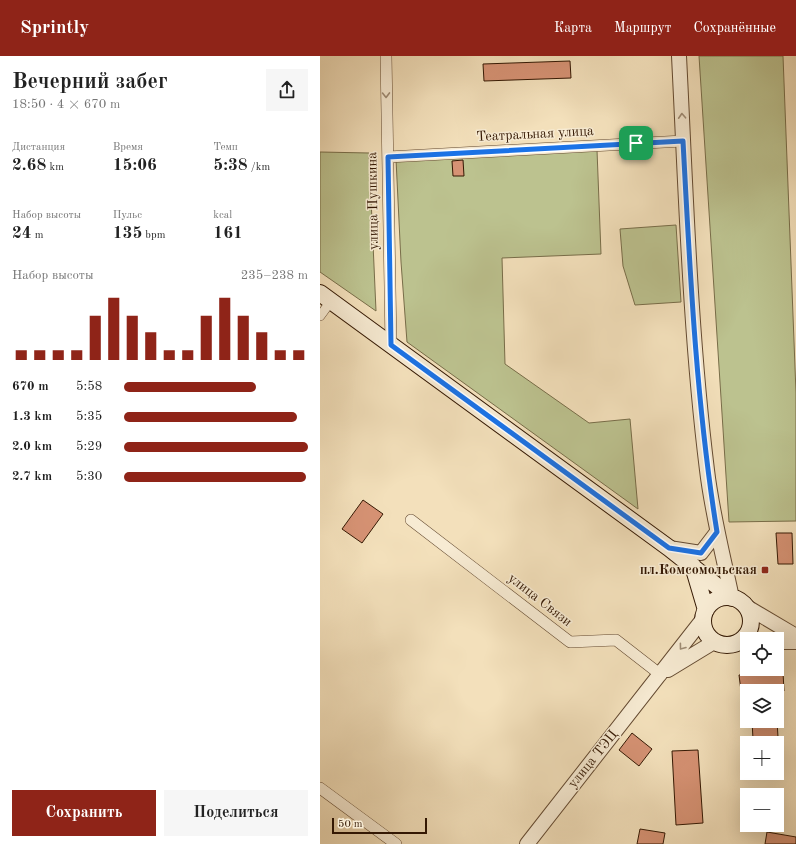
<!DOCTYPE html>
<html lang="ru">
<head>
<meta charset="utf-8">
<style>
	:root { --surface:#fff; --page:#f6f6f6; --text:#222; --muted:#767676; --accent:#8f2418 }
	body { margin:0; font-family:"Old Standard TT",serif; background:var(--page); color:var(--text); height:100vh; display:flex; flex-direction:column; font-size:15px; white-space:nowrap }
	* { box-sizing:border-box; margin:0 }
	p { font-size:13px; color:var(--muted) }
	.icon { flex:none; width:22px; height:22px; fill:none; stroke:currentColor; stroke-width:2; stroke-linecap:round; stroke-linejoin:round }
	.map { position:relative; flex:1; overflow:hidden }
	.sheet { display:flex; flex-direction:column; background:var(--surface); width:320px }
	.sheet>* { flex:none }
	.controls { position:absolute; left:420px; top:576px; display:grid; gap:8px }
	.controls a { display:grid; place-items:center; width:44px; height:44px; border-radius:0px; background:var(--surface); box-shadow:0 4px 16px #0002; font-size:20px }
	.scale { position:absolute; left:12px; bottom:10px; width:95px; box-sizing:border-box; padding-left:4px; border:2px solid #341803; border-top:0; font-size:11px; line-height:14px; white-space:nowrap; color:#341803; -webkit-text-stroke:3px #f7ebd3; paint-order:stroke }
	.pin { position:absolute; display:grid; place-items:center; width:34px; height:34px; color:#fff; margin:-17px; border-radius:8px; box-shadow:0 2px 6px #0006 }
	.round { display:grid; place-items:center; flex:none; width:42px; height:42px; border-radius:0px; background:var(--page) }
	.head { display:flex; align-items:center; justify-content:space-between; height:68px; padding:0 12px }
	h1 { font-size:22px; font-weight:600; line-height:30px }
	.figures { display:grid; grid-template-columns:repeat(3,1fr); gap:6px; height:68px; padding:4px 12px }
	.figures div { display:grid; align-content:center }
	.figures b { font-size:17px; font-weight:600 }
	.figures small { font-size:11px; font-weight:400 }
	.figures p { font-size:11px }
	.chart { height:112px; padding:8px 12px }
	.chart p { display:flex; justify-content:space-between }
	.chart svg { width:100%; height:72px; margin-top:4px; stroke:var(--accent); stroke-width:6 }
	.cta { display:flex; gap:8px; margin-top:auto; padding:8px 12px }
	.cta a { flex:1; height:46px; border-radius:0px; background:var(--accent); color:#fff; font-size:16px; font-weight:600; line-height:46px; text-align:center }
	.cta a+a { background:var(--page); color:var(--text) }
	ul { padding:0 12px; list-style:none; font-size:13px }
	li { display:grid; grid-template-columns:64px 48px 1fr; align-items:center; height:30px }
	li i { height:10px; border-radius:5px; background:var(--accent) }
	header { display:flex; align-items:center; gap:24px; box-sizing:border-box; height:56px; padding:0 20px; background:var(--accent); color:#fff }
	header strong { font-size:19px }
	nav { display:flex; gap:22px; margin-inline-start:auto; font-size:14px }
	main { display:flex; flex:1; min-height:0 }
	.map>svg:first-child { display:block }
	.green { fill:#bcc28f; stroke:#786d49 }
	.building { fill:#d69274; stroke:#341803 }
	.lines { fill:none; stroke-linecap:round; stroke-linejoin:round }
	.pedestrian-casing { stroke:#644a31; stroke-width:10 }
	.minor-casing { stroke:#644a31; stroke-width:12 }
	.tertiary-casing { stroke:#644a31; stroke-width:16 }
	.secondary-casing { stroke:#341803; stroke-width:18 }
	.pedestrian { stroke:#f7ebd3; stroke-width:9 }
	.minor { stroke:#f7ebd3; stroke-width:11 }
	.tertiary { stroke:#f7ebd3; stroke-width:14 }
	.secondary { stroke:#f7ebd3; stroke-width:16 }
	.oneway { stroke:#9f8c75 }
	.route-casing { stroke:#fff; stroke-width:8 }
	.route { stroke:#1a73e8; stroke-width:5 }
	.poi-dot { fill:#8f2418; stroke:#f7ebd3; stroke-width:1.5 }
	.labels { text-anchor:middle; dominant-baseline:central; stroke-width:3; stroke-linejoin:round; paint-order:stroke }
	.street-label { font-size:14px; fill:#341803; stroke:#f7ebd3 }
	.poi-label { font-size:14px; font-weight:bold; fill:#341803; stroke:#f7ebd3; text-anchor:end }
</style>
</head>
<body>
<header>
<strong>Sprintly</strong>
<nav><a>Карта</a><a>Маршрут</a><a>Сохранённые</a></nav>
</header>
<main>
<section class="sheet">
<div class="head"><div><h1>Вечерний забег</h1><p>18:50 · 4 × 670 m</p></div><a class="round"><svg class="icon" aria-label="share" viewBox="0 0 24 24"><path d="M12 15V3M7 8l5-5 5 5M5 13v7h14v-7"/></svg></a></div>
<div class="figures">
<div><p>Дистанция</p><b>2.68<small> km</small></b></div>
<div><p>Время</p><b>15:06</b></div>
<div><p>Темп</p><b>5:38<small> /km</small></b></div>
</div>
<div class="figures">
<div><p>Набор высоты</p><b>24<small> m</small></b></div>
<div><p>Пульс</p><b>135<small> bpm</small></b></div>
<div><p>kcal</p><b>161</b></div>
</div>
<div class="chart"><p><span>Набор высоты</span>235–238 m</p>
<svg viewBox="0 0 160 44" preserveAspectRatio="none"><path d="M5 44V38M15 44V38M25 44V38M35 44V38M45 44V17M55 44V6M65 44V17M75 44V27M85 44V38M95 44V38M105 44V17M115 44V6M125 44V17M135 44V27M145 44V38M155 44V38"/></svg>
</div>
<ul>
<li><b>670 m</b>5:58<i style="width:72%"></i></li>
<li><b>1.3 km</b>5:35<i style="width:94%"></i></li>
<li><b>2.0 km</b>5:29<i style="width:100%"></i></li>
<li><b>2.7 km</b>5:30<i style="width:99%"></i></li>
</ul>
<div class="cta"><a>Сохранить</a><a>Поделиться</a></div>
</section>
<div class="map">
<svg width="476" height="788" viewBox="0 0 476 788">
	<rect width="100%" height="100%" fill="#f3e0bb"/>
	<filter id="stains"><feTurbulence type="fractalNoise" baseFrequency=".005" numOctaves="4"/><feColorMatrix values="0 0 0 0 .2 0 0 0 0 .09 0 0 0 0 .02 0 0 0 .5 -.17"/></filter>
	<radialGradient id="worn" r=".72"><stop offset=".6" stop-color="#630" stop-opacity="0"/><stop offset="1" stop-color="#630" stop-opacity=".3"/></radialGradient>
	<path class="green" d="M 379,0 L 463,0 L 476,337 L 476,465 L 409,466 Z
		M 277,94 L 281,198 L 182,202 L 185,308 L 269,367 L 310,363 L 318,453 L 87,286 L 81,206 L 76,103 Z
		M 0,96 L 49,97 L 56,255 L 0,216 Z
		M 356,169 L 361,246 L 315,249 L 303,210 L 300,173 Z"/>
	<path class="building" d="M 250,5 L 251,22 L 164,25 L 163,8 Z
		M 143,104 L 144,120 L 133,120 L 132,105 Z
		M 43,444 L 63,458 L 42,487 L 22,473 Z
		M 456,477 L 472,477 L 473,508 L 458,508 Z
		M 463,616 L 464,635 L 421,635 L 419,619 Z
		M 432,665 L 457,665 L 458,681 L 433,683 Z
		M 312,677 L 332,693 L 319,710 L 299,694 Z
		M 378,694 L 383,767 L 356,769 L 352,695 Z
		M 320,773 L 345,777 L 343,788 L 317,788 Z
		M 447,776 L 476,781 L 476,788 L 445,788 Z"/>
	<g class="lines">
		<defs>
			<path id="pedestrian" d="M 0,260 L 11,245"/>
			<path id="minor" d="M 66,0 L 71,289
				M 68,101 L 363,85
				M 91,464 L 250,586 L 296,584 L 341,619
				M 0,732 L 76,788"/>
			<path id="tertiary" d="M 359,0 C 366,138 370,277 387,414 C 392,457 403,499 412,542
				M 349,492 L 381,497 L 397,476
				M 427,551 L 476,580
				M 423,584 L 427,584
				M 457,586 L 476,586
				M 348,614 L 394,586
				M 207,788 L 383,563"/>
			<path id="secondary" d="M 0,237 L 349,492 L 412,542
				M 373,510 L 386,554
				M383 565a24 24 0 1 1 48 0a24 24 0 1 1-48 0Z"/>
		</defs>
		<use href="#pedestrian" class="pedestrian-casing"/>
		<use href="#minor" class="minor-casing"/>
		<use href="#tertiary" class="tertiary-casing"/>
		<use href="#secondary" class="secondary-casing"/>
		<use href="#pedestrian" class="pedestrian"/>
		<use href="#minor" class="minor"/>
		<use href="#tertiary" class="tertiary"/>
		<use href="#secondary" class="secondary"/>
	</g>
	<defs><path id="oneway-chevron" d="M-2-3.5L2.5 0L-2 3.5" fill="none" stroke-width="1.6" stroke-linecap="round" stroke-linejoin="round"/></defs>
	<g class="oneway">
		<use href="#oneway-chevron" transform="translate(66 39) rotate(89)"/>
		<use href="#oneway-chevron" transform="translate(362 60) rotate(-93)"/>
		<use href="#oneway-chevron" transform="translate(362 591) rotate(127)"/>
	</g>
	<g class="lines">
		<defs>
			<path id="route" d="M 363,85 C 370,215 376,346 397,476 L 381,497 L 349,492 L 71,289 L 68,101 Z"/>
		</defs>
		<use href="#route" class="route-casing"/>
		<use href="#route" class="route"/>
	</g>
	<rect class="poi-dot" x="441" y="510" width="8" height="8" rx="2"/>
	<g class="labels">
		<g class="street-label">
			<text transform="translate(215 78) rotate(-3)">Театральная улица</text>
			<text transform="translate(53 145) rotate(-91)">улица Пушкина</text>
			<text transform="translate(220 544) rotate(38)">улица Связи</text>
			<text transform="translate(273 703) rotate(-51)">улица ТЭЦ</text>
		</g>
		<g class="poi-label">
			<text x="437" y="514">пл.Комсомольская</text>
		</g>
	</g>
	<rect width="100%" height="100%" filter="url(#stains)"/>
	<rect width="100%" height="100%" fill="url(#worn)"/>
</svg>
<div class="controls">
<a><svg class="icon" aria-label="locate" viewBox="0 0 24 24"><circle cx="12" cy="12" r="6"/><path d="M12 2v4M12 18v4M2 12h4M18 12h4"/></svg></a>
<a><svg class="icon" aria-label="layers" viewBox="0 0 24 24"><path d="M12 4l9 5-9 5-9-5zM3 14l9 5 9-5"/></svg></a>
<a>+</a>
<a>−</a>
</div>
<div class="scale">50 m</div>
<div class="pin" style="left:316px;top:87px;background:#1e9e55"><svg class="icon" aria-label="arrive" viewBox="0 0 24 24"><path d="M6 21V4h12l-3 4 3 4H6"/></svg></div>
</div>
</main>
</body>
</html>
